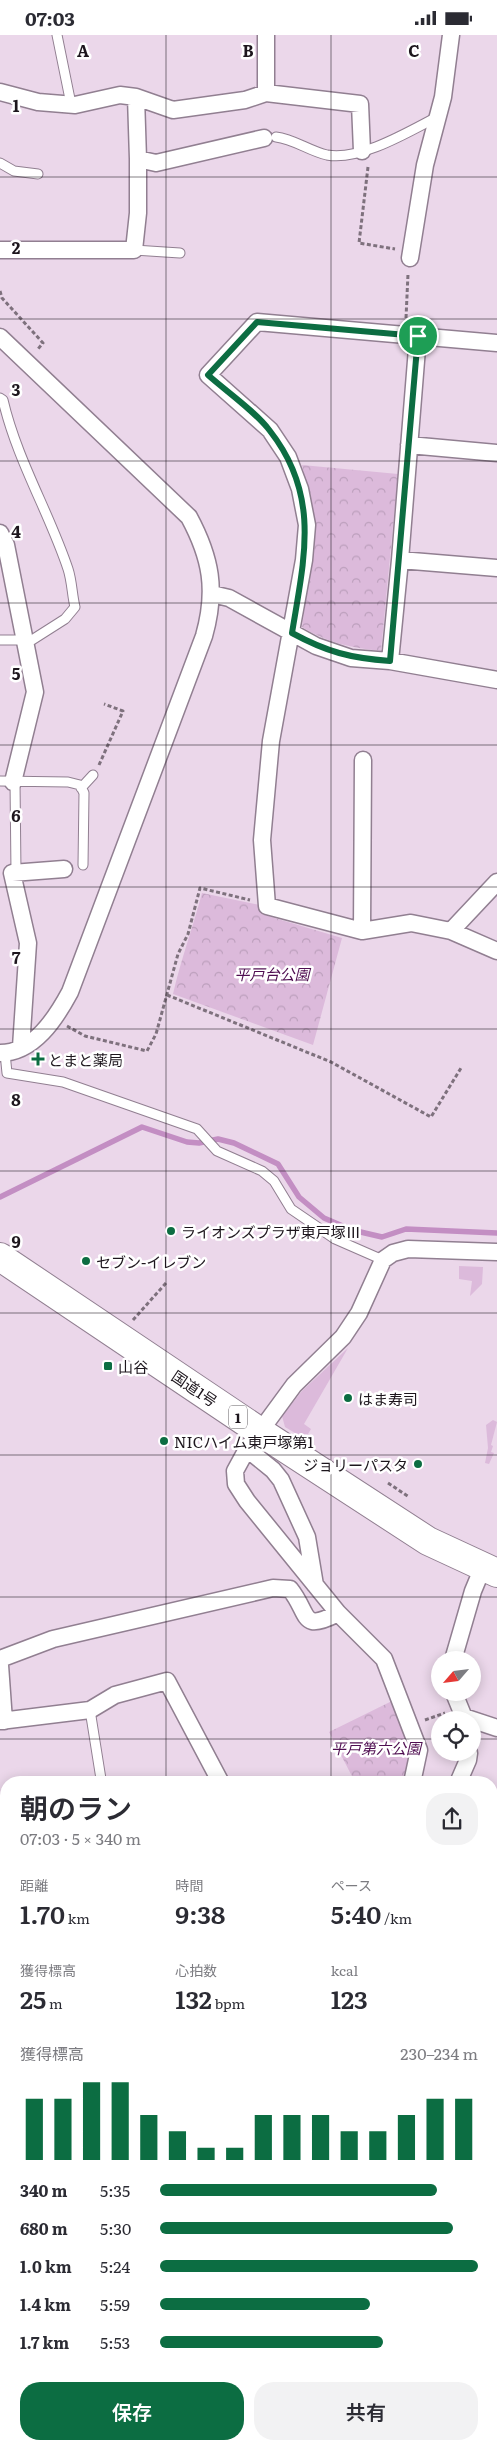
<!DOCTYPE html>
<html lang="ja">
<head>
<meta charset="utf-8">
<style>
	:root { --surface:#fff; --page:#f2f2f3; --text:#2b2b33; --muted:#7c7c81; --accent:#0c6d42 }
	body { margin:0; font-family:Literata,"Noto Sans JP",serif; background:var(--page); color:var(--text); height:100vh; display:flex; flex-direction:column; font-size:19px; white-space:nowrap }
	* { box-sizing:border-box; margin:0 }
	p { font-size:16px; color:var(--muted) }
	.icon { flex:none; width:28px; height:28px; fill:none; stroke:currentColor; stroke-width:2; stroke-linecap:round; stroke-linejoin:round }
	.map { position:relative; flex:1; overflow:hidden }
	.details { position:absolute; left:0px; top:1741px; width:498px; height:674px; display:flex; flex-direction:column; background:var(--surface); border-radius:20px 20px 0 0; box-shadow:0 2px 12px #0003 }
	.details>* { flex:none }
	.needle { width:32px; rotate:242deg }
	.buttons { position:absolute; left:431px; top:1616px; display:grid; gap:10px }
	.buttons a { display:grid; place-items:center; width:50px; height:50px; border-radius:50%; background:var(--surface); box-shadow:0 2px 12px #0003; font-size:25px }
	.pin { position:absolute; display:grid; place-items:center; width:42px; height:42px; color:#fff; margin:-21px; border:2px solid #fff; border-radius:50%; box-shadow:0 1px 5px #0007 }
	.round { display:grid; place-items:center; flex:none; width:52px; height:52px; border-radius:20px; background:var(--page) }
	.overview { display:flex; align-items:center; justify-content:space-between; height:85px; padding:0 20px }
	h1 { font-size:28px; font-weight:600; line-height:38px }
	.metrics { display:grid; grid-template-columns:repeat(3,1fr); gap:8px; height:85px; padding:5px 20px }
	.metrics div { display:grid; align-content:center }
	.metrics b { font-size:25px; font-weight:600 }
	.metrics small { font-size:14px; font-weight:400 }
	.metrics p { font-size:14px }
	.chart { height:140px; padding:10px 20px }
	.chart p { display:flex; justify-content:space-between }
	.chart svg { width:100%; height:90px; margin-top:5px; stroke:var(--accent); stroke-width:6 }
	.primary-button { display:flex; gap:10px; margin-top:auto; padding:10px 20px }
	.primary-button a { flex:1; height:58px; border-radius:20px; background:var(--accent); color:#fff; font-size:20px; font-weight:600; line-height:58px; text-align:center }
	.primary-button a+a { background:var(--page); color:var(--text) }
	ul { padding:0 20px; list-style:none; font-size:16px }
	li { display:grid; grid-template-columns:80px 60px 1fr; align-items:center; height:38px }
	li i { height:12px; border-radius:6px; background:var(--accent) }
	.status { display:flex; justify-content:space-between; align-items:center; height:35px; padding:0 25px; background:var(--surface); direction:ltr }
	.status svg { height:14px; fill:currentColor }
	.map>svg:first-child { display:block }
	.grass { fill:#dcbadb }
	.forest { fill:url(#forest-firs) }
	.park { fill:url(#park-crowns) }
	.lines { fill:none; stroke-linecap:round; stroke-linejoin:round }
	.stream { stroke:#c38ec3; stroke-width:5.5 }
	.service-casing { stroke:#917f91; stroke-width:11 }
	.minor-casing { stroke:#917f91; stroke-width:19 }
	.trunk-casing { stroke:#917f91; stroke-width:30 }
	.path { stroke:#7e717d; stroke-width:3; stroke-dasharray:4 2.5; stroke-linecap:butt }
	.service { stroke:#fff; stroke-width:9 }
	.minor { stroke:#fff; stroke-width:16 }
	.trunk { stroke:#fff; stroke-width:28 }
	.route-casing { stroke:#fff; stroke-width:10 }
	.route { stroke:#0c6d42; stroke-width:6 }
	.grid { fill:none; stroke:#1d161d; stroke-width:1; stroke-opacity:0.55 }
	.poi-dot { fill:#0c6d42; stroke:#fff; stroke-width:2 }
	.labels { text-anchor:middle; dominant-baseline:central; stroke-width:5; stroke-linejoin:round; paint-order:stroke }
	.shield { fill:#fff; stroke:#615c61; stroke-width:1 }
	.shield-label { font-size:14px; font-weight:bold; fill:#1d161d }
	.park-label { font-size:15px; font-style:italic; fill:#4f0e51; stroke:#fff }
	.poi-label { font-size:15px; fill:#1d161d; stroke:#fff; text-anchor:start }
	.street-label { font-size:15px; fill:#1d161d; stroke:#fff }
	.grid-label { font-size:16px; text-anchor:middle; font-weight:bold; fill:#1d161d; stroke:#fff; stroke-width:5; stroke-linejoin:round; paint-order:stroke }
</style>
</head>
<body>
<div class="status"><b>07:03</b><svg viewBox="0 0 49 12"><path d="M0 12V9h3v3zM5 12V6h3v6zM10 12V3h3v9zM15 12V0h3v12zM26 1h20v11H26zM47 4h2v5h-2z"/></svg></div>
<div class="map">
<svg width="497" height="2414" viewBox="0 0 497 2414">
	<defs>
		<pattern id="forest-firs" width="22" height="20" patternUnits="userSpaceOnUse" patternTransform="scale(1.25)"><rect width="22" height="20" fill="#dcbadb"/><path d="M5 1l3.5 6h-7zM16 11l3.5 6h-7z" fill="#bc9fbc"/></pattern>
		<pattern id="park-crowns" width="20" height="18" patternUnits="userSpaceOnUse" patternTransform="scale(1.25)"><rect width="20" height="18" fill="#dcbadb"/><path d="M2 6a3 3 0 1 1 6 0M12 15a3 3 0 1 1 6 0" fill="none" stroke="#bc9fbc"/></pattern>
	</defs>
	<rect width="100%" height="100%" fill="#ebd7ea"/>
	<path class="grass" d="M 459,1231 L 483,1232 L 482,1249 L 470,1261 L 472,1246 L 459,1244 Z
		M 348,1313 L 304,1389 L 311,1394 L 305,1404 L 285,1392 L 282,1381 L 302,1356 Z
		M 493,1385 L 497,1387 L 491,1410 L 493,1411 L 491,1417 L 494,1418 L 489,1429 L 485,1428 L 488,1413 L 486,1390 Z"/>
	<path class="forest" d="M 497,1914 L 497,1975 L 491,1985 L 491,1917 Z
		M 111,2409 L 159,2409 L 160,2411 L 168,2409 L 271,2409 L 277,2414 L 108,2414 Z"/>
	<path class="park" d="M 302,430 L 398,439 L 381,616 C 353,613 327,608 302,592 L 316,490 Z
		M 202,858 L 260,870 L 261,879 L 342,903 L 313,1010 L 173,959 C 181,924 193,892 202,858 Z
		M 394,1665 L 413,1714 L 407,1746 L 355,1747 L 329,1697 Z
		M 491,2205 L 497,2218 L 497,2399 L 493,2414 L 317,2414 L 311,2409 L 491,2409 Z"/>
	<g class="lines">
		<path class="stream" d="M 0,1162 L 142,1092 L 187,1107 L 199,1108 L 218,1104 L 234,1108 L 278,1129 L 299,1162 L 324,1183 L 352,1195 L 382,1202 L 406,1194 L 497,1198"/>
		<defs>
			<path id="service" d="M 57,0 L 71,69
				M 276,102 C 294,104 309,116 327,120 C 360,126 408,97 437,82
				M 0,128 L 14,136 L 38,139
				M 134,215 L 180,218
				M 0,363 L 3,365 C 17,425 49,477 68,534 C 72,546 72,560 75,572 L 65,584 L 32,605 L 0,605
				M 0,746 L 68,747 L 80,750 L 84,758 L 83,830
				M 15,747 L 16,837
				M 81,753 L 93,740
				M 5,1018 L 7,1038 L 63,1047 L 197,1094 L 217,1116 L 262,1136 L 274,1146 L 291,1174 L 335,1204 L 383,1225
				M 90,1675 L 101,1744
				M 491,1899 L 497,1894
				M 145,2414 L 149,2409"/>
			<path id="minor" d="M 0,57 L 38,67 L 75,70 L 120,60 L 136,62 L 173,75 L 245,65 L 266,58 L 360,69 L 362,116
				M 266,58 L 266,0
				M 136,62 L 138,124 L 156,128 L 264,103
				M 0,215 L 134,215 L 138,178 L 138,124
				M 410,223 L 425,130 L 443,62 L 451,0
				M 0,302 L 189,482 C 211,523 217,555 204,601 L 70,957 C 56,983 34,1018 0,1018
				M 497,308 L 257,287 L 208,340 L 270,395 L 288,422 L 300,454 L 307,490 L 304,525 L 271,706 L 262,805 L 267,871 L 362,896 L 411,888 L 451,896 L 497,916
				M 409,410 L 497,418
				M 0,498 L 6,510 L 35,657 L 13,747
				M 400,525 L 497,533
				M 212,559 L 229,563 L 316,611 L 351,623 L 390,626 L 497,645
				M 390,626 L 400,525 L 418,301
				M 362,896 L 363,725
				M 451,896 L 497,847
				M 21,1012 L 28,908 L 12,838 L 64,834
				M 247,1414 L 273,1435 L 281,1445 L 307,1502 L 315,1550
				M 0,1624 L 53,1604 L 273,1553 L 290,1554 C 310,1579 300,1598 338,1578
				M 453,1625 L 473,1556 L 483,1532
				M 0,1630 L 4,1686
				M 454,1658 L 465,1685
				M 464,1682 L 497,1693
				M 0,1686 L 90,1675 L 115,1660 L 167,1646 L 221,1748
				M 412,1748 L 419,1715 L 384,1624 L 338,1578 L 247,1466 L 236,1449 L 235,1436 L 247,1414 L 294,1350 L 343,1302 L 359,1278 L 383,1225 L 393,1218 L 408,1214 L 497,1217
				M 458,1748 L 468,1725 L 469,1718
				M 0,1790 L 6,1799
				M 0,1923 L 6,1926
				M 0,2130 L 6,2133
				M 0,2325 L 6,2331
				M 0,2354 L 6,2348
				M 290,2409 L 296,2414"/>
			<path id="trunk" d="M 0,1222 L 259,1396 L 428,1506 L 497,1538"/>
		</defs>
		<use href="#service" class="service-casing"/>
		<use href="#minor" class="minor-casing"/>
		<use href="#trunk" class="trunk-casing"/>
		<path class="path" d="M 368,132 L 359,208 L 395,214
			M 0,256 L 2,263 L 43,308 L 38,314
			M 406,283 L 408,239
			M 99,730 L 123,676 L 104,669
			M 167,960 L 331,1027 L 431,1082 L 461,1033
			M 67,991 L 85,1001 L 147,1016 L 156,999 L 178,919 L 188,899 L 200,853 L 250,865
			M 133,1285 L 166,1248
			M 388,1448 L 409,1462
			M 425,1685 L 445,1678
			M 0,1993 L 6,1982
			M 491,2403 L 497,2384
			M 343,2409 L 346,2414
			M 427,2409 L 445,2414
			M 488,2414 L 489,2409"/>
		<use href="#service" class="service"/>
		<use href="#minor" class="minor"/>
		<use href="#trunk" class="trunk"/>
	</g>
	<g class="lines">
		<defs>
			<path id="route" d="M 257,287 L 418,301 L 390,626 C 350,623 327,617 292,598 C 304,524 321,461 270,396 C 255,376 227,357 208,340 Z"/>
		</defs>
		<use href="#route" class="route-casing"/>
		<use href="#route" class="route"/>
	</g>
	<path class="grid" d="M 166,0 L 166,1748M 331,0 L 331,1748M 0,142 L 497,142M 0,284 L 497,284M 0,426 L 497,426M 0,568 L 497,568M 0,710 L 497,710M 0,852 L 497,852M 0,994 L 497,994M 0,1136 L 497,1136M 0,1278 L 497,1278M 0,1420 L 497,1420M 0,1562 L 497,1562M 0,1704 L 440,1704M 472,1704 L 497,1704M 0,1846 L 6,1846M 491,1846 L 497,1846M 0,1988 L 6,1988M 491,1988 L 497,1988M 0,2130 L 6,2130M 491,2130 L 497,2130M 0,2272 L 6,2272M 491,2272 L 497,2272M 166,2409 L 166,2414M 331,2409 L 331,2414"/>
	<g class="poi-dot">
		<path d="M35.5 1016.5h5v5h5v5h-5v5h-5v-5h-5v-5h5z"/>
		<circle cx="171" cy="1196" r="5"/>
		<circle cx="86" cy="1226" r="5"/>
		<rect x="103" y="1326" width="10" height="10" rx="2.5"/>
		<circle cx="348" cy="1363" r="5"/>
		<circle cx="164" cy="1406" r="5"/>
		<circle cx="418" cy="1429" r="5"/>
	</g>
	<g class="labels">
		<rect class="shield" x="229" y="1370.5" width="18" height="23" rx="4"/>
		<g class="shield-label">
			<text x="238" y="1382">1</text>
		</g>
		<g class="park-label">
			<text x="272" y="938">平戸台公園</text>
			<text x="376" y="1712">平戸第六公園</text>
		</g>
		<g class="poi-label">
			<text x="48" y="1024">とまと薬局</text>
			<text x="181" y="1196">ライオンズプラザ東戸塚Ⅲ</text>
			<text x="96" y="1226">セブン-イレブン</text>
			<text x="118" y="1331">山谷</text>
			<text x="358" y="1363">はま寿司</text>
			<text x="174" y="1406">NICハイム東戸塚第1</text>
			<text x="408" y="1429" text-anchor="end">ジョリーパスタ</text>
		</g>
		<g class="street-label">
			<text transform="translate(195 1353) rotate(34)">国道1号</text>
		</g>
	</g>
	<g class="grid-label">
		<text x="83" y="22">A</text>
		<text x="248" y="22">B</text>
		<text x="414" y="22">C</text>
		<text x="16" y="77">1</text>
		<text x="16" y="219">2</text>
		<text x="16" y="361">3</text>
		<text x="16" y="503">4</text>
		<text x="16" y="645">5</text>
		<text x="16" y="787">6</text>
		<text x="16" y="929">7</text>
		<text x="16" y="1071">8</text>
		<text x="16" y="1213">9</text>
	</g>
</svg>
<div class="buttons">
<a><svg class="needle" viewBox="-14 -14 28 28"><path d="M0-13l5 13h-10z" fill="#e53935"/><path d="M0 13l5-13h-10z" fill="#7c7c81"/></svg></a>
<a><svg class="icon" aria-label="locate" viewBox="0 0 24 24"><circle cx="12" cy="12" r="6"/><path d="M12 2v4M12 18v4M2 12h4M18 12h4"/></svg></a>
</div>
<div class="pin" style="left:418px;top:301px;background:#1e9e55"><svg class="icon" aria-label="arrive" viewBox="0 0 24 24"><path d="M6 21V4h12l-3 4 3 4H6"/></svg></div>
<section class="details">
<div class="overview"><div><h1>朝のラン</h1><p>07:03 · 5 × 340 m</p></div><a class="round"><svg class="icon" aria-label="share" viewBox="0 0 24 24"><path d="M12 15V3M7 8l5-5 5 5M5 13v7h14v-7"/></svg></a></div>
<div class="metrics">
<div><p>距離</p><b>1.70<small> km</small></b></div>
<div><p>時間</p><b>9:38</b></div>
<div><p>ペース</p><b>5:40<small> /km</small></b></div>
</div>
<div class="metrics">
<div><p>獲得標高</p><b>25<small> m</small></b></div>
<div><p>心拍数</p><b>132<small> bpm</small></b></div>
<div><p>kcal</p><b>123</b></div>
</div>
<div class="chart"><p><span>獲得標高</span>230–234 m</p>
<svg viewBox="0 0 160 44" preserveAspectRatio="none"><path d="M5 44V14M15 44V14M25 44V6M35 44V6M45 44V22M55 44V30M65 44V38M75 44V38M85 44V22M95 44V22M105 44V22M115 44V30M125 44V30M135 44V22M145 44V14M155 44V14"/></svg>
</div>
<ul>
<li><b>340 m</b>5:35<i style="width:87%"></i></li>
<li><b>680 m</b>5:30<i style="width:92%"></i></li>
<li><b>1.0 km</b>5:24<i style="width:100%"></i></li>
<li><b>1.4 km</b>5:59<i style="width:66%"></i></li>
<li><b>1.7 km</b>5:53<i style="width:70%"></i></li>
</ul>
<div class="primary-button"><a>保存</a><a>共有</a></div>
</section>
</div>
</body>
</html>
